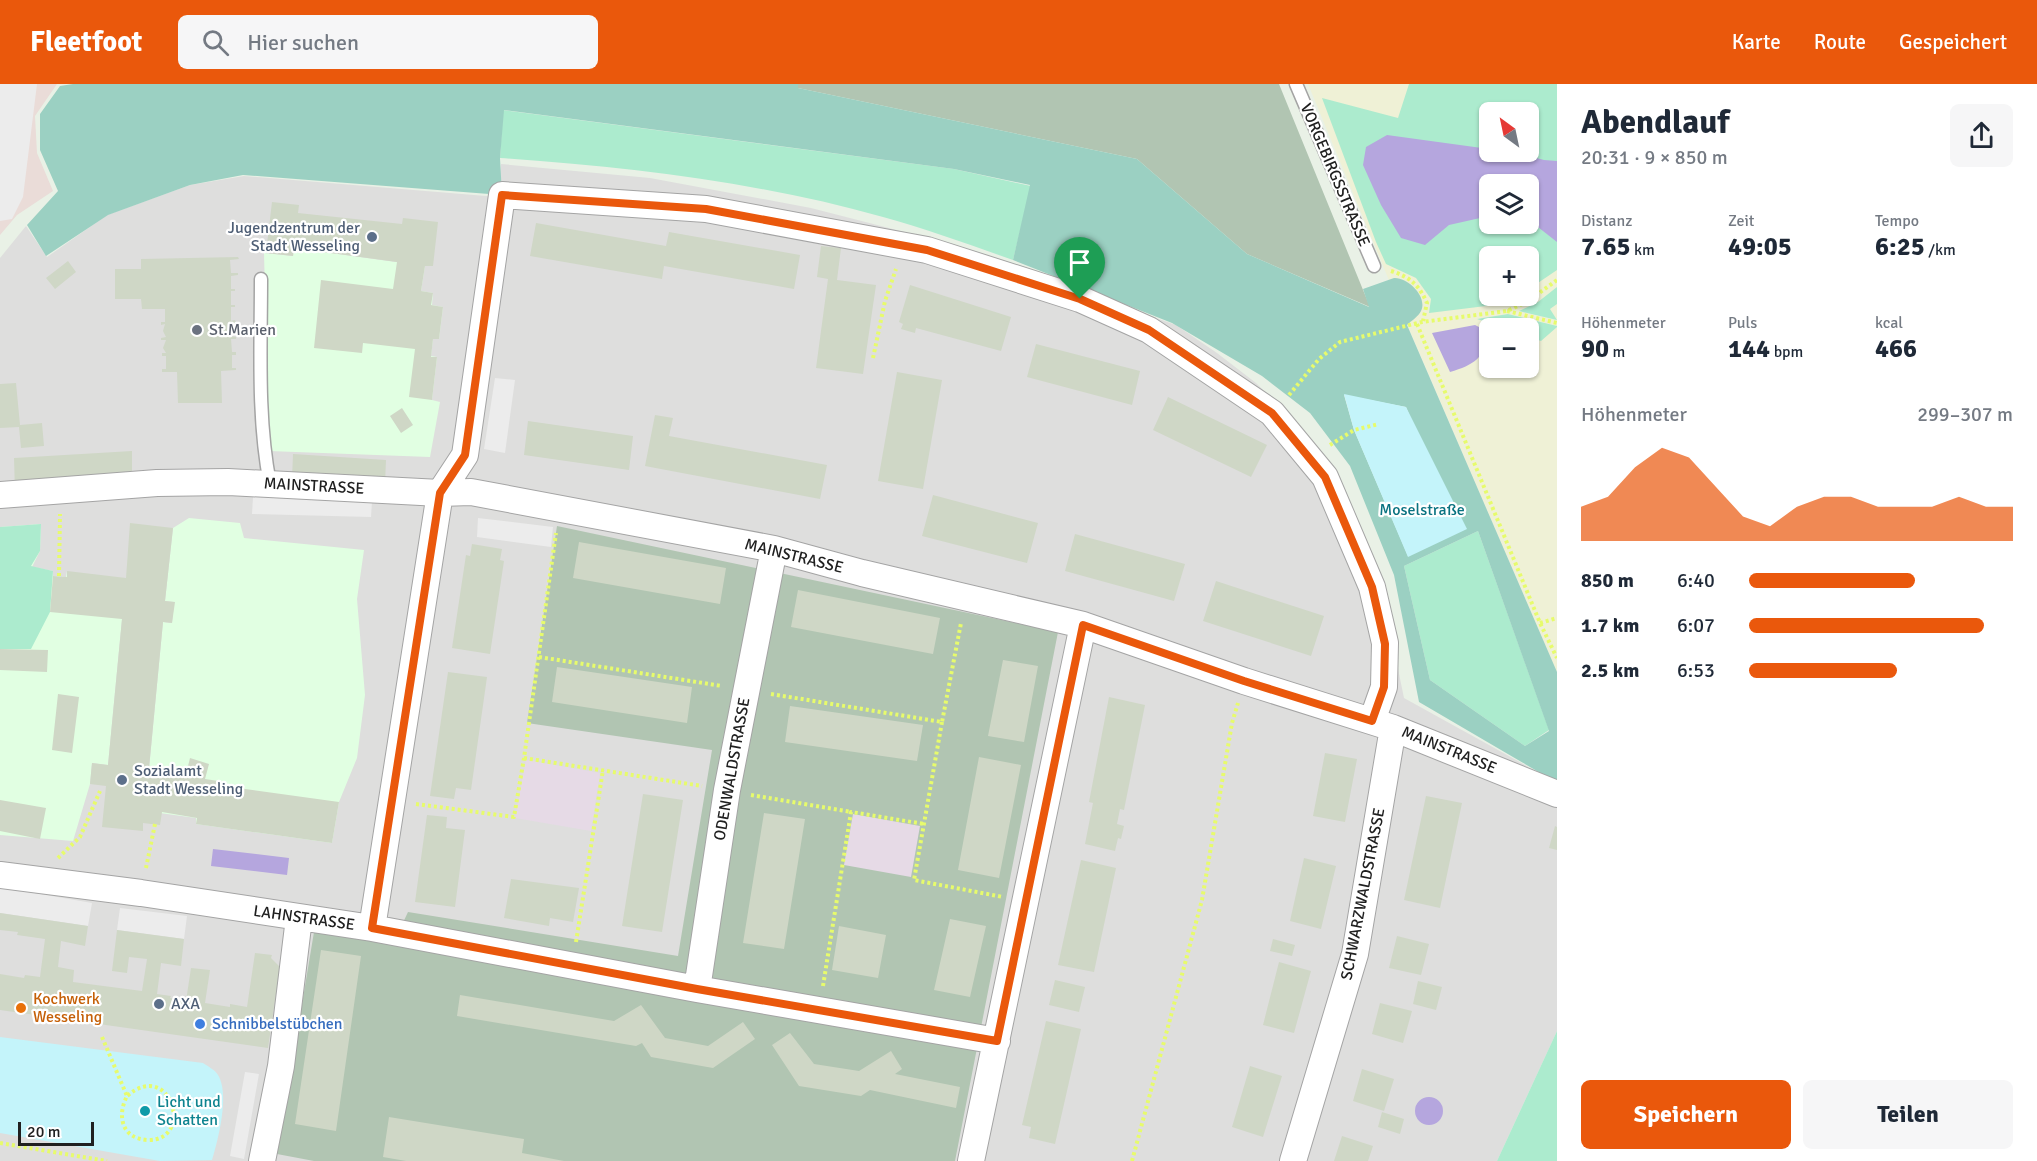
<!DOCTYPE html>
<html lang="de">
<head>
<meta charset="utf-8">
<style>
	:root { --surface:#fff; --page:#f6f6f7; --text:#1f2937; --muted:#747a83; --accent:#ea580c }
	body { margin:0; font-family:Signika,sans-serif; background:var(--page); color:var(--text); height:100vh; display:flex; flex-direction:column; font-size:22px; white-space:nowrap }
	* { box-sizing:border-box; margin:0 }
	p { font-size:20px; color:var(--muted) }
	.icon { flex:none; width:33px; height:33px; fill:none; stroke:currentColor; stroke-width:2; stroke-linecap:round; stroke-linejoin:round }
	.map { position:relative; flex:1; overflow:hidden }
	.panel { display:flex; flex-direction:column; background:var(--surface); width:480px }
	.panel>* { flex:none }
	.needle { width:39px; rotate:327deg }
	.controls { position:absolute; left:1479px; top:18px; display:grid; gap:12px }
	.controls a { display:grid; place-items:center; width:60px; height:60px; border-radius:9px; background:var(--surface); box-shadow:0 2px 4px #0004; font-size:30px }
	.scale { position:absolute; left:18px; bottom:15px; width:76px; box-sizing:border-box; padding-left:6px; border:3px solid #202020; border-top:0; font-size:16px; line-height:21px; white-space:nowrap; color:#202020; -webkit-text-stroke:4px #fff; paint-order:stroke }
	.pin { position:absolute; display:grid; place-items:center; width:51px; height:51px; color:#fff; margin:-62px -26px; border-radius:50% 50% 50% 0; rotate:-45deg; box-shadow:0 0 6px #0007 }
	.pin .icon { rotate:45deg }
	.round { display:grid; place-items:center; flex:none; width:63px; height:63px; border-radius:9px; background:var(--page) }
	.overview { display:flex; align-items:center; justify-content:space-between; height:102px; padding:0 24px }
	h1 { font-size:33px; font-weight:700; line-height:45px }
	.metrics { display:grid; grid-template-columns:repeat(3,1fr); gap:9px; height:102px; padding:6px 24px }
	.metrics div { display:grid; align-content:center }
	.metrics b { font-size:26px; font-weight:700 }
	.metrics small { font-size:16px; font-weight:400 }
	.metrics p { font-size:16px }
	.chart { height:168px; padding:12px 24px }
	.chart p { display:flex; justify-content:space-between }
	.chart svg { width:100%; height:108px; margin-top:6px; fill:var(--accent); opacity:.7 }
	.action { display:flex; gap:12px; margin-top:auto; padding:12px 24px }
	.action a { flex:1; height:69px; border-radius:9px; background:var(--accent); color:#fff; font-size:24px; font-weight:700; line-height:69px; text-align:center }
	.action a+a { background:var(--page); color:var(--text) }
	ul { padding:0 24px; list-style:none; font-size:20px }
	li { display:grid; grid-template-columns:96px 72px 1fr; align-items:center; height:45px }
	li i { height:15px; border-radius:8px; background:var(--accent) }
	header { display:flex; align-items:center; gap:36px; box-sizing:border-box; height:84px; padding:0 30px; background:var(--accent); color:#fff }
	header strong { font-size:28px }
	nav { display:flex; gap:33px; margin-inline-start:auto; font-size:21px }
	.search { width:420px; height:54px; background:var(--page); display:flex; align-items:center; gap:15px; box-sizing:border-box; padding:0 21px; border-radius:9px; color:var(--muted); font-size:22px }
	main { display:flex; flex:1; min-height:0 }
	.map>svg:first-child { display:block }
	.residential { fill:#dededd }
	.commercial { fill:#eff1d6; fill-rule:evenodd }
	.industrial { fill:#eadcd8 }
	.education { fill:#e1ffe2 }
	.construction { fill:#b1c5b2 }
	.grass { fill:#acebce; fill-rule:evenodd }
	.forest { fill:#9bd0c2; fill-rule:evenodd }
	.park { fill:#c4f4fa }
	.parking { fill:#ececec }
	.plaza { fill:#e6dae6 }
	.water { fill:#b5a6de }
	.building { fill:#cfd7c6 }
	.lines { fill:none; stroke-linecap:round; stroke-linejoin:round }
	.lane-casing { stroke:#a4a4a4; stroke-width:15 }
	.street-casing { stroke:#a4a4a4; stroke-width:28 }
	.path { stroke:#e7fb6c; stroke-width:4; stroke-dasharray:3 3; stroke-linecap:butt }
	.lane { stroke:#fff; stroke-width:12 }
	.street { stroke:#fff; stroke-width:26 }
	.route-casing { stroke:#fff; stroke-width:12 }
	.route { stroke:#ea580c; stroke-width:8 }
	.service-dot { fill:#5c6f8a; stroke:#fff; stroke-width:2 }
	.worship-dot { fill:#6b7280; stroke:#fff; stroke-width:2 }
	.food-dot { fill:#e8710a; stroke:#fff; stroke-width:2 }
	.shop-dot { fill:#3f7fe0; stroke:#fff; stroke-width:2 }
	.culture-dot { fill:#0f9aa8; stroke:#fff; stroke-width:2 }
	.labels { text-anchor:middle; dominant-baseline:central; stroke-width:4.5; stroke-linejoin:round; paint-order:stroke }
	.street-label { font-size:16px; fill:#202020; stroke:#fff }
	.service-label { font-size:16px; fill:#4e5e75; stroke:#fff; text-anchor:start }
	.worship-label { font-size:16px; fill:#5b616d; stroke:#fff; text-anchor:start }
	.park-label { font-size:16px; fill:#0a7381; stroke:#fff }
	.food-label { font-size:16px; fill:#c56008; stroke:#fff; text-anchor:start }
	.shop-label { font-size:16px; fill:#366cbe; stroke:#fff; text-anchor:start }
	.culture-label { font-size:16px; fill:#0d838f; stroke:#fff; text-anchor:start }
</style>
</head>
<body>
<header>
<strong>Fleetfoot</strong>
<div class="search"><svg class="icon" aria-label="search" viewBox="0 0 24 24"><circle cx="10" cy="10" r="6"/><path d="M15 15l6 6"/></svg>Hier suchen</div>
<nav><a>Karte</a><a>Route</a><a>Gespeichert</a></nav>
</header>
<main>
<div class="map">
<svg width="1557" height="1077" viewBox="0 0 1557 1077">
	<rect width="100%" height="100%" fill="#e9f1e6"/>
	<path class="residential" d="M 501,80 L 650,94 L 811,124 L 951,160 L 1010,183 L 1176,241 L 1217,269 L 1256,299 L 1298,340 L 1336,389 L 1381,502 L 1404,614 L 1554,697 L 1557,696 L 1557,947 L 1497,1077 L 0,1077 L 0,174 L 26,142 L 47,173 L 107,131 L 190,101 L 244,92 L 498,113 Z"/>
	<path class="commercial" d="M 1308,0 L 1557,0 L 1557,588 L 1407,240 ZM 1490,28 L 1528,28 L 1528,68 L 1490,68 ZM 1490,100 L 1528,100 L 1528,140 L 1490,140 ZM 1490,172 L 1528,172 L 1528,212 L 1490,212 ZM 1490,244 L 1528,244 L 1528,284 L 1490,284 Z"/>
	<path class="industrial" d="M 0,0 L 57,0 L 35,32 L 37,69 L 53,107 L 17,131 L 0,151 Z"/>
	<path class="education" d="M 294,164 L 425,182 L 421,207 L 433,209 L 432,221 L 443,223 L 439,255 L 433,255 L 431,272 L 437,273 L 432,316 L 440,318 L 430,373 L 269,367 L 264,169 L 293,172 Z
		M 189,434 L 240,439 L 244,454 L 364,466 L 357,515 L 365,611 L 357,674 L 339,718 L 332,759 L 196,740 L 196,734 L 145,727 L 163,538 L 172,539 L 174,518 L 165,517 L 173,444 Z
		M 41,440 L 40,467 L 32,483 L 53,487 L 53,492 L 66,493 L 67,487 L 122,535 L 108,681 L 92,679 L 90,700 L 73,757 L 0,751 L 0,443 Z"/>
	<path class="construction" d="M 798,0 L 1279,0 L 1370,223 L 1247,170 L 1137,75 L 798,4 Z
		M 557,442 L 1058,548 L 955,1077 L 314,1077 L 277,1070 L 314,848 L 393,860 L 408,828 L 678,872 L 712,666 L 527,639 Z"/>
	<path class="grass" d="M 1409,0 L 1557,0 L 1557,186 L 1529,205 L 1528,172 L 1490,172 L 1490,212 L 1516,212 L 1494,221 L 1429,229 L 1431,215 L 1416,194 L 1386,180 L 1376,158 L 1322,14 L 1398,34 ZM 1490,28 L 1528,28 L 1528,68 L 1490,68 ZM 1490,100 L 1528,100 L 1528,140 L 1490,140 Z
		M 503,26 L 954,85 L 1031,102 L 1013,176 C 970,161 927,145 883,133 C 759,98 629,83 500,74 Z
		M 1557,203 L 1557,220 L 1550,225 L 1557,236 L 1519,227 L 1538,218 Z
		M 1508,230 L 1557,242 L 1557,243 L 1541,257 L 1529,253 L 1528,244 L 1504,244 L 1477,235 Z
		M 41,440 L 40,467 L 31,482 L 53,487 L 50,528 L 31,565 L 0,565 L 0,443 Z
		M 1478,447 L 1549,646 L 1525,662 L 1430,596 L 1404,482 Z
		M 1557,947 L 1557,1077 L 1497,1077 Z"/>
	<path class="forest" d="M 73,0 L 798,0 L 798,4 L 1137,75 L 1247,170 L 1369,223 L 1363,205 L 1394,194 C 1408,193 1428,213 1421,227 C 1419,232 1411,237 1407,241 L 1557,588 L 1557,696 L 1554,697 L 1419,618 L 1394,491 L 1350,382 L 1310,329 L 1262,292 L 1172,239 L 1013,176 L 1030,101 L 954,85 L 504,26 L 500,74 L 502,111 L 243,91 L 190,101 L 108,131 L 46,172 L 27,141 L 58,107 L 40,66 L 40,30 L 60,2 ZM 1344,311 L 1406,323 L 1413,340 L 1408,472 L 1354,346 ZM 1478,447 L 1549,647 L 1525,662 L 1430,596 L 1404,482 Z"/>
	<path class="park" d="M 1344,310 L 1406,323 L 1467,445 L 1408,473 L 1354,346 Z
		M 0,953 L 203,979 C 209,983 215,986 218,991 C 230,1010 218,1056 212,1076 L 160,1077 L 0,1049 Z"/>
	<path class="parking" d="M 0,0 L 37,0 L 23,113 L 12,135 L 0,137 Z
		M 495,294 L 515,296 L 505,369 L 484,365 Z
		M 253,413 L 372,417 L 371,433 L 252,430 Z
		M 478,434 L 553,443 L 551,463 L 477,453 Z
		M 0,803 L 92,819 L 88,842 L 0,829 Z
		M 120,824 L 187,832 L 184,855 L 117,846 Z
		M 245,988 L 259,990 L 244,1075 L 230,1072 Z"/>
	<path class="plaza" d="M 526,676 L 600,689 L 591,747 L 515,734 Z
		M 853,730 L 920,742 L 911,793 L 844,781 Z"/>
	<path class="water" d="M 1387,51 L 1489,65 L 1490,68 L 1514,68 L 1544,76 L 1557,77 L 1557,158 L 1529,136 L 1528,100 L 1490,100 L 1489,132 L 1449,141 L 1425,161 L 1401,154 L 1381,121 L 1363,81 L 1366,63 Z
		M 1475,241 L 1489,248 C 1485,274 1474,281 1450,288 L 1432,249 Z
		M 213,765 L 289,774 L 287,791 L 211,782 Z
		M1415 1027a14 14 0 1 1 28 0a14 14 0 1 1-28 0Z"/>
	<path class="building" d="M 272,118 L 299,121 L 298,129 L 402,140 L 403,134 L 438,138 L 433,182 L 425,182 L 421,207 L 433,209 L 431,221 L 443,223 L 439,255 L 433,255 L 431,273 L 437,273 L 432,316 L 409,313 L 415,265 L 363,259 L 362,269 L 314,264 L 321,196 L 393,205 L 397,178 L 294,164 L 293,172 L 266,169 Z
		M 536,139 L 666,162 L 669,148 L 800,171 L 794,205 L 664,182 L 662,195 L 530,172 Z
		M 821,162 L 841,164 L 837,196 L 876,201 L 863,290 L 816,284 L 828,195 L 817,193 Z
		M 238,173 L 239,175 L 230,176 L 231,189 L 238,189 L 238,191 L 231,192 L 231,205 L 235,205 L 235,207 L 231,207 L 231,221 L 235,221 L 235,223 L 231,223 L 231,237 L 235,236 L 236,239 L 231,239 L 231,252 L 236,253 L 236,255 L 231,255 L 232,268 L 236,268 L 236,271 L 232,271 L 232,284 L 236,284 L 236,286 L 221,287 L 222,319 L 178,319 L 177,288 L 162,288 L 162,285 L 166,285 L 166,272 L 162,272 L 162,269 L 166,269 L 163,264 L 166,256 L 161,256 L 161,254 L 166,253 L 163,247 L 165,240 L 161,241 L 161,238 L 165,238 L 165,225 L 142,225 L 141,215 L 115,215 L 115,185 L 141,185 L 141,175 Z
		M 68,177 L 76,188 L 55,205 L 46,194 Z
		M 910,201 L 1011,233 L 1001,267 L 916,244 L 915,249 L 901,245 L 903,240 L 899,238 Z
		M 1036,260 L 1140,287 L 1132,321 L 1027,293 Z
		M 897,288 L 942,296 L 923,405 L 878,397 Z
		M 16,299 L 20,341 L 42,339 L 44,362 L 21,364 L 19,343 L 0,344 L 0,300 Z
		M 1168,313 L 1267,361 L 1251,393 L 1153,346 Z
		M 402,324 L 413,341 L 401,349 L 390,332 Z
		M 655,331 L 673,334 L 669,352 L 827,381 L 820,415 L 645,382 Z
		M 528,337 L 633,352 L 629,386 L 524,371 Z
		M 132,367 L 132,399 L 15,408 L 14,374 Z
		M 293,370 L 386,376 L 385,400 L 292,395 Z
		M 933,411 L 1038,439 L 1027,479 L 922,452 Z
		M 130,439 L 173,444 L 165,517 L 175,518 L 172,539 L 163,538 L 149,684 L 186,690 L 190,674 L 209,680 L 205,695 L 225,698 L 224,702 L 339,718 L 332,759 L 196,740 L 197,734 L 162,728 L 160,741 L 143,739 L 143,747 L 102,743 L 106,702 L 90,700 L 92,679 L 108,681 L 122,535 L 50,528 L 53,492 L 67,493 L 67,487 L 126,494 Z
		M 1075,450 L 1185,480 L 1174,517 L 1065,487 Z
		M 579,458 L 726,484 L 720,520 L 573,494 Z
		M 472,460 L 502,465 L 500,476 L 504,477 L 490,570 L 452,564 L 466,471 L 470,472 Z
		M 1216,497 L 1324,532 L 1311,572 L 1203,537 Z
		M 798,506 L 940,534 L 933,570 L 791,543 Z
		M 0,565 L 48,566 L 47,588 L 0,586 Z
		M 1003,576 L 1038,582 L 1024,658 L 988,652 Z
		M 557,583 L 692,603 L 687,639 L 552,618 Z
		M 448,588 L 487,593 L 471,706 L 456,704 L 454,715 L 430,712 Z
		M 58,610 L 79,613 L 72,669 L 52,666 Z
		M 1109,613 L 1145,621 L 1124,726 L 1120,725 L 1117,740 L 1124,742 L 1121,755 L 1118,754 L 1115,767 L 1085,760 L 1093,719 L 1089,718 Z
		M 790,622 L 923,641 L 917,677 L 785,658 Z
		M 1325,669 L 1357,675 L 1345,738 L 1313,732 Z
		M 979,673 L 1021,681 L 999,794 L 958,786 Z
		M 643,710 L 683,716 L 662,848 L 622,842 Z
		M 1426,712 L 1462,719 L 1440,824 L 1404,816 Z
		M 0,716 L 46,724 L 40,755 L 0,747 Z
		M 764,729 L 805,735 L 784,865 L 743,859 Z
		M 427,731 L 447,733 L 446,744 L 465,746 L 455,823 L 415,818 Z
		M 1555,742 L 1557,743 L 1557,766 L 1549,764 Z
		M 1304,774 L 1336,782 L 1321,845 L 1290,837 Z
		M 1081,776 L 1116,784 L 1094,888 L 1058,881 Z
		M 511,795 L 579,804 L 573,838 L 550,834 L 549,842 L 504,834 Z
		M 0,829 L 88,842 L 85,862 L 61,857 L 58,883 L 74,886 L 73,898 L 142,907 L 147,875 L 129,873 L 127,889 L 112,887 L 117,846 L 184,855 L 181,882 L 161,879 L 157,910 L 171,912 L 170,914 L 186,917 L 191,884 L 210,886 L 205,919 L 230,923 L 230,920 L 247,923 L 255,869 L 272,871 L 271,874 L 280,883 L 268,964 L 0,926 L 0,890 L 24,894 L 25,891 L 40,893 L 45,855 L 17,851 L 18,848 L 0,846 Z
		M 950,835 L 986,842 L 970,913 L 934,906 Z
		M 839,842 L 886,851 L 878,894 L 832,886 Z
		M 1397,852 L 1429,860 L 1421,891 L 1389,884 Z
		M 1273,855 L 1295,861 L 1292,872 L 1270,867 Z
		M 321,866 L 361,872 L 336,1047 L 295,1040 Z
		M 1279,878 L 1311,887 L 1294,949 L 1263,941 Z
		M 1055,896 L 1085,903 L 1079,928 L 1049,921 Z
		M 1418,897 L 1442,903 L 1436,926 L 1413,920 Z
		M 460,911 L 614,937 L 641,921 L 665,954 L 708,962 L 743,938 L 755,955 L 713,984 L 651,973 L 642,959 L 636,962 L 457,932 Z
		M 1380,919 L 1412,927 L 1403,959 L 1372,950 Z
		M 1046,937 L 1081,945 L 1055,1060 L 1029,1054 L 1031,1043 L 1022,1041 Z
		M 790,949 L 814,980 L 859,987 L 891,967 L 902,985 L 895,990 L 960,1003 L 956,1024 L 870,1006 L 861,1012 L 799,1002 L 772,961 Z
		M 1250,982 L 1282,992 L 1263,1053 L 1232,1043 Z
		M 1362,985 L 1394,995 L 1384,1027 L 1353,1017 Z
		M 1382,1028 L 1404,1035 L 1400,1050 L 1378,1043 Z
		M 389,1033 L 524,1055 L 522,1069 L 564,1077 L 406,1077 L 383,1073 Z
		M 1342,1052 L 1373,1062 L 1368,1077 L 1334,1077 Z"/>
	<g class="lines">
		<defs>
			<path id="lane" d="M 1296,0 L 1374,182
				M 261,195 C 261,263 257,333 270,400"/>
			<path id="street" d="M 0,411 L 157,399 L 228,398 L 440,409 L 471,408 L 774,465 L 862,489 L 1083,541 L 1244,597 L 1393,644 L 1557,710
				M 0,791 L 141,809 L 372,844 L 697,905 L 997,957
				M 372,844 L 440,409 L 465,371 L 502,111 L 706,125 L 927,166 L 1080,215 L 1149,246 L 1272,329 L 1325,393 L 1372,503 L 1385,559 L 1384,603 L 1372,637
				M 697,905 L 727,706 L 774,465
				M 262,1077 L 281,982 L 299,834
				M 971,1077 L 1083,541
				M 1293,1077 L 1355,870 L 1393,644"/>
		</defs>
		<use href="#lane" class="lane-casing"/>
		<use href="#street" class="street-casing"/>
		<path class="path" d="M 1391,187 C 1410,193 1419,201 1427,219 L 1423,237
			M 1507,227 L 1557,239
			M 1417,240 L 1540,539 L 1557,574
			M 873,274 L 885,217 L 896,185
			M 1289,311 L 1319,275 L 1340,258 L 1422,238 L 1507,227 L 1527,218 L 1557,196
			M 1330,361 L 1354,346 L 1379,340
			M 59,492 L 60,430
			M 1540,539 L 1557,534
			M 539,573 L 722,602
			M 771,610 L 942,638 L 961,539
			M 942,638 L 914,796 L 1003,813
			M 524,674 L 702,702
			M 751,711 L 851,728
			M 416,720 L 514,733 L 524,674 L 556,449
			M 58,774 L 80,753 L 100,707
			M 146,784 L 155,740
			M 576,858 L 603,686
			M 823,902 L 851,728 L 924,740
			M 102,953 L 127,1012 C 117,1031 121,1055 148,1056 C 195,1057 171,974 127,1012
			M 0,1059 L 107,1077
			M 1132,1077 L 1202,816 L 1232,639 L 1238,619"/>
		<use href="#lane" class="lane"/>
		<use href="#street" class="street"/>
	</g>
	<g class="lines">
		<defs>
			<path id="route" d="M 502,111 L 706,125 L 927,166 L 1080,215 L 1149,246 L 1272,329 L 1325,393 L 1372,503 L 1385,560 L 1384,603 L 1372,637 L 1244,597 L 1083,541 L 997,957 L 697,905 L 372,844 L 440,409 L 465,371 Z"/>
		</defs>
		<use href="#route" class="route-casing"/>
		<use href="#route" class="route"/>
	</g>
	<g class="service-dot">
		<circle cx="372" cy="153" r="6"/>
		<circle cx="122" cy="696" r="6"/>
		<circle cx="159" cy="920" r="6"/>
	</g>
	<circle class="worship-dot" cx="197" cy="246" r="6"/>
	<circle class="food-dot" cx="21" cy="924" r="6"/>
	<circle class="shop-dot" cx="200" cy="940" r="6"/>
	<circle class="culture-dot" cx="145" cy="1027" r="6"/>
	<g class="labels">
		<g class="street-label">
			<text transform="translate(1335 91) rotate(67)">VORGEBIRGSSTRASSE</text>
			<text transform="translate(314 402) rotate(3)">MAINSTRASSE</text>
			<text transform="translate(794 472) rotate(14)">MAINSTRASSE</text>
			<text transform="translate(1449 666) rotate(22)">MAINSTRASSE</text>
			<text transform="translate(732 685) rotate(-80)">ODENWALDSTRASSE</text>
			<text transform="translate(1363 810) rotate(-79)">SCHWARZWALDSTRASSE</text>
			<text transform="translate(304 834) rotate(8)">LAHNSTRASSE</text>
		</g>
		<g class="service-label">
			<text x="360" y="144" text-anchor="end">Jugendzentrum der<tspan x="360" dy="18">Stadt Wesseling</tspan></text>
			<text x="134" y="687">Sozialamt<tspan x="134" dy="18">Stadt Wesseling</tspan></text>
			<text x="171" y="920">AXA</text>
		</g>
		<g class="worship-label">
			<text x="209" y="246">St.Marien</text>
		</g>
		<g class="park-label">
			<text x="1422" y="426">Moselstraße</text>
		</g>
		<g class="food-label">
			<text x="33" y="915">Kochwerk<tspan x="33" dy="18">Wesseling</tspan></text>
		</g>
		<g class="shop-label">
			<text x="212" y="940">Schnibbelstübchen</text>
		</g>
		<g class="culture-label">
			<text x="157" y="1018">Licht und<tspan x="157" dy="18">Schatten</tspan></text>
		</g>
	</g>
</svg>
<div class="controls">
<a><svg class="needle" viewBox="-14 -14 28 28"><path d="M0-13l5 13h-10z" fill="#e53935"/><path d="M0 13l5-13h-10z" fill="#747a83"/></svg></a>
<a><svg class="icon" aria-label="layers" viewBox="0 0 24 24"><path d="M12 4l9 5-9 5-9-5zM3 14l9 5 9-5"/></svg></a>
<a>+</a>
<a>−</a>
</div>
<div class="scale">20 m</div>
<div class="pin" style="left:1080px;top:215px;background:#1e9e55"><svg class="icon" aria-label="arrive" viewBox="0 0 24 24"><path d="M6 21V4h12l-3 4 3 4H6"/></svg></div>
</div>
<section class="panel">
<div class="overview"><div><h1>Abendlauf</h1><p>20:31 · 9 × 850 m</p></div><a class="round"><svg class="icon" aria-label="share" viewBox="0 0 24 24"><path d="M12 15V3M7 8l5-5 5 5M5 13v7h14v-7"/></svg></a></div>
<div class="metrics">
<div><p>Distanz</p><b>7.65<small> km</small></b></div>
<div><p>Zeit</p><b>49:05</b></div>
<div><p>Tempo</p><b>6:25<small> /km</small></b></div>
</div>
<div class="metrics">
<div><p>Höhenmeter</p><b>90<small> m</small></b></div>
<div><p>Puls</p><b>144<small> bpm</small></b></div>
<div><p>kcal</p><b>466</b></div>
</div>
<div class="chart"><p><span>Höhenmeter</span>299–307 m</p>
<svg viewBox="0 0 160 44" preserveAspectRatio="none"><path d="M0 44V30L10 26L20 14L30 6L40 10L50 22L60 34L70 38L80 30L90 26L100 26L110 30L120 30L130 30L140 26L150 30L160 30V44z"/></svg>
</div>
<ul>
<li><b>850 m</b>6:40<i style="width:63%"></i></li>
<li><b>1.7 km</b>6:07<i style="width:89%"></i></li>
<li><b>2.5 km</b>6:53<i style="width:56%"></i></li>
</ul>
<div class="action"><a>Speichern</a><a>Teilen</a></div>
</section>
</main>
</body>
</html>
